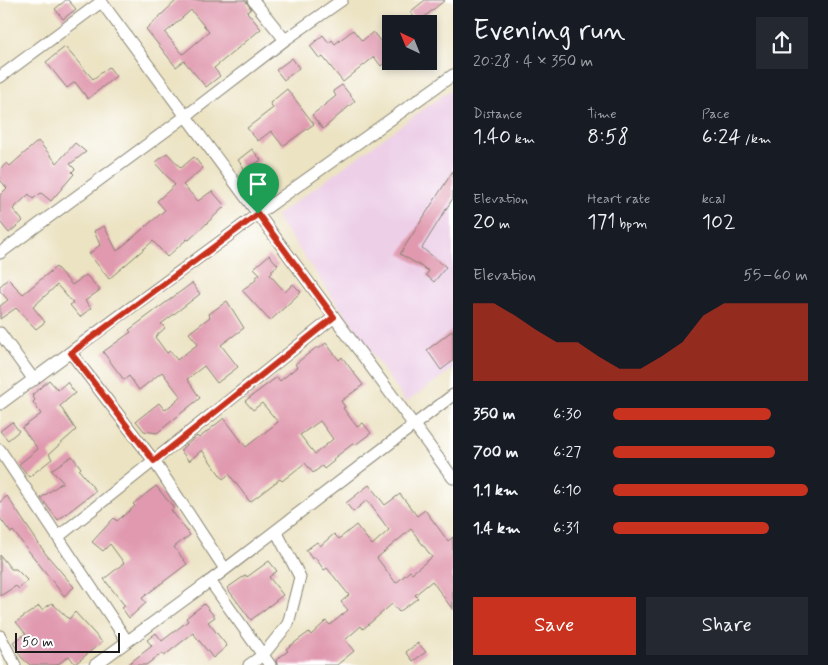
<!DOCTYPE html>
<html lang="en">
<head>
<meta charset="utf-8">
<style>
	:root { --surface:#171b24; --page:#242831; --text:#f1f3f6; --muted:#9ea1a6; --accent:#c8321e }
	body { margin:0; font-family:Mynerve,sans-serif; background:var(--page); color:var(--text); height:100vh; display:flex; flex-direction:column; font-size:19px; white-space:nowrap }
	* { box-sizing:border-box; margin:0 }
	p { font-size:16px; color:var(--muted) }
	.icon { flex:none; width:28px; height:28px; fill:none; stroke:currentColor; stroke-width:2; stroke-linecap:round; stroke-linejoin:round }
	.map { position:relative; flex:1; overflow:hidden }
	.details { display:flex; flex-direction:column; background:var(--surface); width:375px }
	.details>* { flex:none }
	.needle { width:32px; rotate:317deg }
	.controls { position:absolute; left:382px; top:15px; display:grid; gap:10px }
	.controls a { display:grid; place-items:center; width:55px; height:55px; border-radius:0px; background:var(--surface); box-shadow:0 2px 8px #0003; font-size:25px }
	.scale { position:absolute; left:15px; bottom:12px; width:105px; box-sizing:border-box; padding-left:5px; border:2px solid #1c1c1c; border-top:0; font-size:14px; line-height:18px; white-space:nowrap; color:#1c1c1c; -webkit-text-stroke:4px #fff; paint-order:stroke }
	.pin { position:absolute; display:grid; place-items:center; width:42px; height:42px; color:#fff; margin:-51px -21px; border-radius:50% 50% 50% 0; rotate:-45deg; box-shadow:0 0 5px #0007 }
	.pin .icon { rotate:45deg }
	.round { display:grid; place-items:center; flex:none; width:52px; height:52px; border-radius:0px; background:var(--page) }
	.head { display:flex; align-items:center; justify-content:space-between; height:85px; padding:0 20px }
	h1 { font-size:28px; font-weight:600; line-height:38px }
	.metrics { display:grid; grid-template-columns:repeat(3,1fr); gap:8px; height:85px; padding:5px 20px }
	.metrics div { display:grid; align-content:center }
	.metrics b { font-size:21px; font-weight:600 }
	.metrics small { font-size:14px; font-weight:400 }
	.metrics p { font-size:14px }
	.chart { height:140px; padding:10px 20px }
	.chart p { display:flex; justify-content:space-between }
	.chart svg { width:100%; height:90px; margin-top:5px; fill:var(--accent); opacity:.7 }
	.action { display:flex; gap:10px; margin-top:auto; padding:10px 20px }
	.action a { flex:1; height:58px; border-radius:0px; background:var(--accent); color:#fff; font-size:20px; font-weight:600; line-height:58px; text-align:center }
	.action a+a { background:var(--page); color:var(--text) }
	ul { padding:0 20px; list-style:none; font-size:16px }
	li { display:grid; grid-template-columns:80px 60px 1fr; align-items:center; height:38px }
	li i { height:12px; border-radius:6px; background:var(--accent) }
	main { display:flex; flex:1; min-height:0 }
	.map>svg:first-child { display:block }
	.built { fill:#edd0e8 }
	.building { fill:#e099af; fill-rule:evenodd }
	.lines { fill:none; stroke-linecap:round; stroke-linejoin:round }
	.minor-casing { stroke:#848070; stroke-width:13 }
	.minor { stroke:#fff; stroke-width:11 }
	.route-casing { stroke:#fff; stroke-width:10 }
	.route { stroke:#c8321e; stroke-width:6 }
</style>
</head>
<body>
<main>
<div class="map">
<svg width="453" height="665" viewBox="0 0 453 665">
	<rect width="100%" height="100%" fill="#fff"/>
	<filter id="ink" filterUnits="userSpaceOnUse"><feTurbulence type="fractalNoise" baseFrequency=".02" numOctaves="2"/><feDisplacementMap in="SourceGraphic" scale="10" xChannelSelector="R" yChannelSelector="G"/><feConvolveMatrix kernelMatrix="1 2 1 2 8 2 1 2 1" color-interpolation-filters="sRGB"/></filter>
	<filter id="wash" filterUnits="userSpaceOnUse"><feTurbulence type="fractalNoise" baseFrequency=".0096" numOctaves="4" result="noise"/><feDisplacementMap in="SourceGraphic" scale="20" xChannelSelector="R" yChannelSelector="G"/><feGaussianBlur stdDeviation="1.12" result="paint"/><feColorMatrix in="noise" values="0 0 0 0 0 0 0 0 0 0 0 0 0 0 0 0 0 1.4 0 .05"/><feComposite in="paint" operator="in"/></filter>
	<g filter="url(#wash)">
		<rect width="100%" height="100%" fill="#ece3c3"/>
		<path class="built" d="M 453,88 L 453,369 L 406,402 L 276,216 Z"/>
		<g id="blocks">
			<path class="building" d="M 66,0 L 68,0 L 76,9 L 63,19 L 55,9 Z
				M 177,0 L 245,0 L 251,9 L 247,12 L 261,29 L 214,68 L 220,76 L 206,87 L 184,61 L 176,67 L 146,29 ZM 191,10 L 209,32 L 183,54 L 165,33 Z
				M 425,0 L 445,0 L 418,22 L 410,12 Z
				M 353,30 L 362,41 L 373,32 L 391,55 L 391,57 L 381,66 L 374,57 L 343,82 L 323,57 L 320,59 L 310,46 L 323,35 L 329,43 L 332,40 L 335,44 Z
				M 65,47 L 93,79 L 109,67 L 116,76 L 88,99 L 75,82 L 67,88 L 46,62 Z
				M 292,58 L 299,68 L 284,80 L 276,70 Z
				M 342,85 L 355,101 L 323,129 L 312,115 L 336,96 L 333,91 Z
				M 287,89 L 314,124 L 283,146 L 271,131 L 258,141 L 247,128 L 273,108 L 270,103 Z
				M 38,141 L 57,163 L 75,143 L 86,152 L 70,164 L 75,169 L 72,172 L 74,174 L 51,201 L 41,193 L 33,199 L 29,194 L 13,209 L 23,221 L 9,233 L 0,222 L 0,195 L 7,188 L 0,180 L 0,169 L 7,163 L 10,166 Z
				M 252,149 L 261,160 L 246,171 L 238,160 Z
				M 167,153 L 181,168 L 194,157 L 203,168 L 183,185 L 198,201 L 212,191 L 225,206 L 189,240 L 187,239 L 167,257 L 153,241 L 109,279 L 89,254 L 100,245 L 94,231 L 104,226 L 117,251 L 165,210 L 157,201 L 175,185 L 155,163 Z
				M 453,171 L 453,198 L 422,248 L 446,267 L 434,282 L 426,275 L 429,271 L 400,254 Z
				M 269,255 L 278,265 L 271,271 L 273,272 L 270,275 L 285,292 L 293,284 L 301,292 L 270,321 L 242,290 L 256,280 L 255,278 L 260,274 L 254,268 Z
				M 56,267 L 72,285 L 86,275 L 100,290 L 85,301 L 91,308 L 80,317 L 70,305 L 73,303 L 57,285 L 33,307 L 45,322 L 36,329 L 16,308 L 0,319 L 0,306 L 8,300 L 0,291 L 0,286 L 8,279 L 23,294 Z
				M 192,283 L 200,294 L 161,324 L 165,328 L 155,337 L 167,353 L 170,351 L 177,360 L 198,344 L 189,333 L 210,317 L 209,314 L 227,301 L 244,328 L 221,345 L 238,367 L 217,383 L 204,366 L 187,379 L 200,398 L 157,433 L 144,431 L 136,421 L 159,403 L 165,410 L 181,397 L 162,372 L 139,390 L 129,376 L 124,380 L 103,352 L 131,332 L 129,330 Z
				M 453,330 L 453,361 L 441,370 L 427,350 Z
				M 326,343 L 339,360 L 342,357 L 363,385 L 341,401 L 345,407 L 343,408 L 357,427 L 363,423 L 371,433 L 355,445 L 354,443 L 333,459 L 334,461 L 324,469 L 322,466 L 313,473 L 305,463 L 282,481 L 280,479 L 250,502 L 229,474 L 223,479 L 202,450 L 189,461 L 180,450 L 197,436 L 199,438 L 224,418 L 246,447 L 278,422 L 262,403 L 253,410 L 245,401 L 277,377 L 280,381 L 297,367 L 295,364 L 317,347 L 318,349 ZM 320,421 L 333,439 L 315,454 L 300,435 Z
				M 49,380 L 58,390 L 67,382 L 75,393 L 60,406 L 76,430 L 49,454 L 52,459 L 29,477 L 19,464 L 38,449 L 22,428 L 41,414 L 33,402 L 35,400 L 32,395 Z
				M 12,422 L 19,431 L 8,440 L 0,431 Z
				M 72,456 L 81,468 L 79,470 L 96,491 L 58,520 L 41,498 L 63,482 L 51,470 Z
				M 369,485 L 385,505 L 400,494 L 417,516 L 425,510 L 448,541 L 453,537 L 453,610 L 432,581 L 415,595 L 418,598 L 399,612 L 392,604 L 363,629 L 361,626 L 345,640 L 354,651 L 337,665 L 277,665 L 276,660 L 288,651 L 286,649 L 309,632 L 311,635 L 326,621 L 330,625 L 348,610 L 341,602 L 349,595 L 327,568 L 324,570 L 315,557 L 312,559 L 306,550 L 317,542 L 320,546 L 334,534 L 339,539 L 356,525 L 372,545 L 389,530 L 367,500 L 353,512 L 346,503 ZM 411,529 L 432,557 L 412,573 L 410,571 L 396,583 L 377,558 Z
				M 156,486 L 174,508 L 171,510 L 190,535 L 174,547 L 187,564 L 142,598 L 146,603 L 129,618 L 122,608 L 125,606 L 104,579 L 124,563 L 110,544 L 103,551 L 92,542 L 114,518 L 117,521 L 135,506 L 133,504 Z
				M 7,496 L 45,553 L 74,587 L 64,596 L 13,531 L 11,533 L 0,518 L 0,502 Z
				M 0,555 L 11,569 L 16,569 L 27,580 L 19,589 L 16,586 L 0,596 Z
				M 269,561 L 277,571 L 269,577 L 283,595 L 251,620 L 227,588 L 246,575 L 247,577 Z
				M 52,603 L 69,619 L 75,612 L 102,642 L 75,664 L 69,656 L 57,665 L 30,665 L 21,657 L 13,642 L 26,634 L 16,622 L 39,606 L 42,610 Z
				M 204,604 L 215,617 L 208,622 L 227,646 L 213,658 L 193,633 L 164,656 L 162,653 L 146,665 L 127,665 L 152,646 L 147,640 L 156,633 L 162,641 L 188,621 L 186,618 Z
				M 418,643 L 426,652 L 413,661 L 406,652 Z"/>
		</g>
	</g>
	<g filter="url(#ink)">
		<use href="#blocks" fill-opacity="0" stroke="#848070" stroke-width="1"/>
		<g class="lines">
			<defs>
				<path id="minor" d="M 100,0 L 453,478
					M 253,0 L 285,40
					M 0,77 L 101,2
					M 0,253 L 186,116 L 285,40 L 342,0
					M 0,333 L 34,380
					M 71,353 L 154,461 L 225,569
					M 0,404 L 258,214 L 453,75
					M 0,450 L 127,641
					M 58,537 L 334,317
					M 210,581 L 270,665
					M 0,636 L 15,665
					M 95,665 L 210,581 L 453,395
					M 249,665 L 263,655 L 288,624 L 300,577 L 276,531"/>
			</defs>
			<use href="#minor" class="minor-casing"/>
			<use href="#minor" class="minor"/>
		</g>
	</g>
	<g class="lines" filter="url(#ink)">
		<defs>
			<path id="route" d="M 258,214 L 334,317 L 154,461 L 71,353 Z"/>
		</defs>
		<use href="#route" class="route-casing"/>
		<use href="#route" class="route"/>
	</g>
</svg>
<div class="controls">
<a><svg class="needle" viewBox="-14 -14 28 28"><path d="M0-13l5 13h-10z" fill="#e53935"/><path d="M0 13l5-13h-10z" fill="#9ea1a6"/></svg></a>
</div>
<div class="scale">50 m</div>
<div class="pin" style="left:258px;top:214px;background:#1e9e55"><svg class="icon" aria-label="arrive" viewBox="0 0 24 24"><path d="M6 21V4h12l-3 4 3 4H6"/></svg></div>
</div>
<section class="details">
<div class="head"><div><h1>Evening run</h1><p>20:28 · 4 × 350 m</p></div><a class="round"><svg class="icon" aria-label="share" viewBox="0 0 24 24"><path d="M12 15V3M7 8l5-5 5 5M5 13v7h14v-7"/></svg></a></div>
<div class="metrics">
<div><p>Distance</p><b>1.40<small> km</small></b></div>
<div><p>Time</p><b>8:58</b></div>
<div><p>Pace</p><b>6:24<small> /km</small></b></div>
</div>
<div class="metrics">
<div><p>Elevation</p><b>20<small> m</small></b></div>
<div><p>Heart rate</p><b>171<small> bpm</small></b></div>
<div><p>kcal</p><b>102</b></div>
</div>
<div class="chart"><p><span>Elevation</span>55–60 m</p>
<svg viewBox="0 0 160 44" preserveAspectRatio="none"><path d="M0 44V6L10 6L20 12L30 19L40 25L50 25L60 32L70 38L80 38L90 32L100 25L110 12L120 6L130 6L140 6L150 6L160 6V44z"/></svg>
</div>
<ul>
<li><b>350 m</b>6:30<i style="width:81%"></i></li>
<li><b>700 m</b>6:27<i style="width:83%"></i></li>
<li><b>1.1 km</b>6:10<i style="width:100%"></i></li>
<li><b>1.4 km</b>6:31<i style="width:80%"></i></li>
</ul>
<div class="action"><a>Save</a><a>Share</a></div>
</section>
</main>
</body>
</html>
